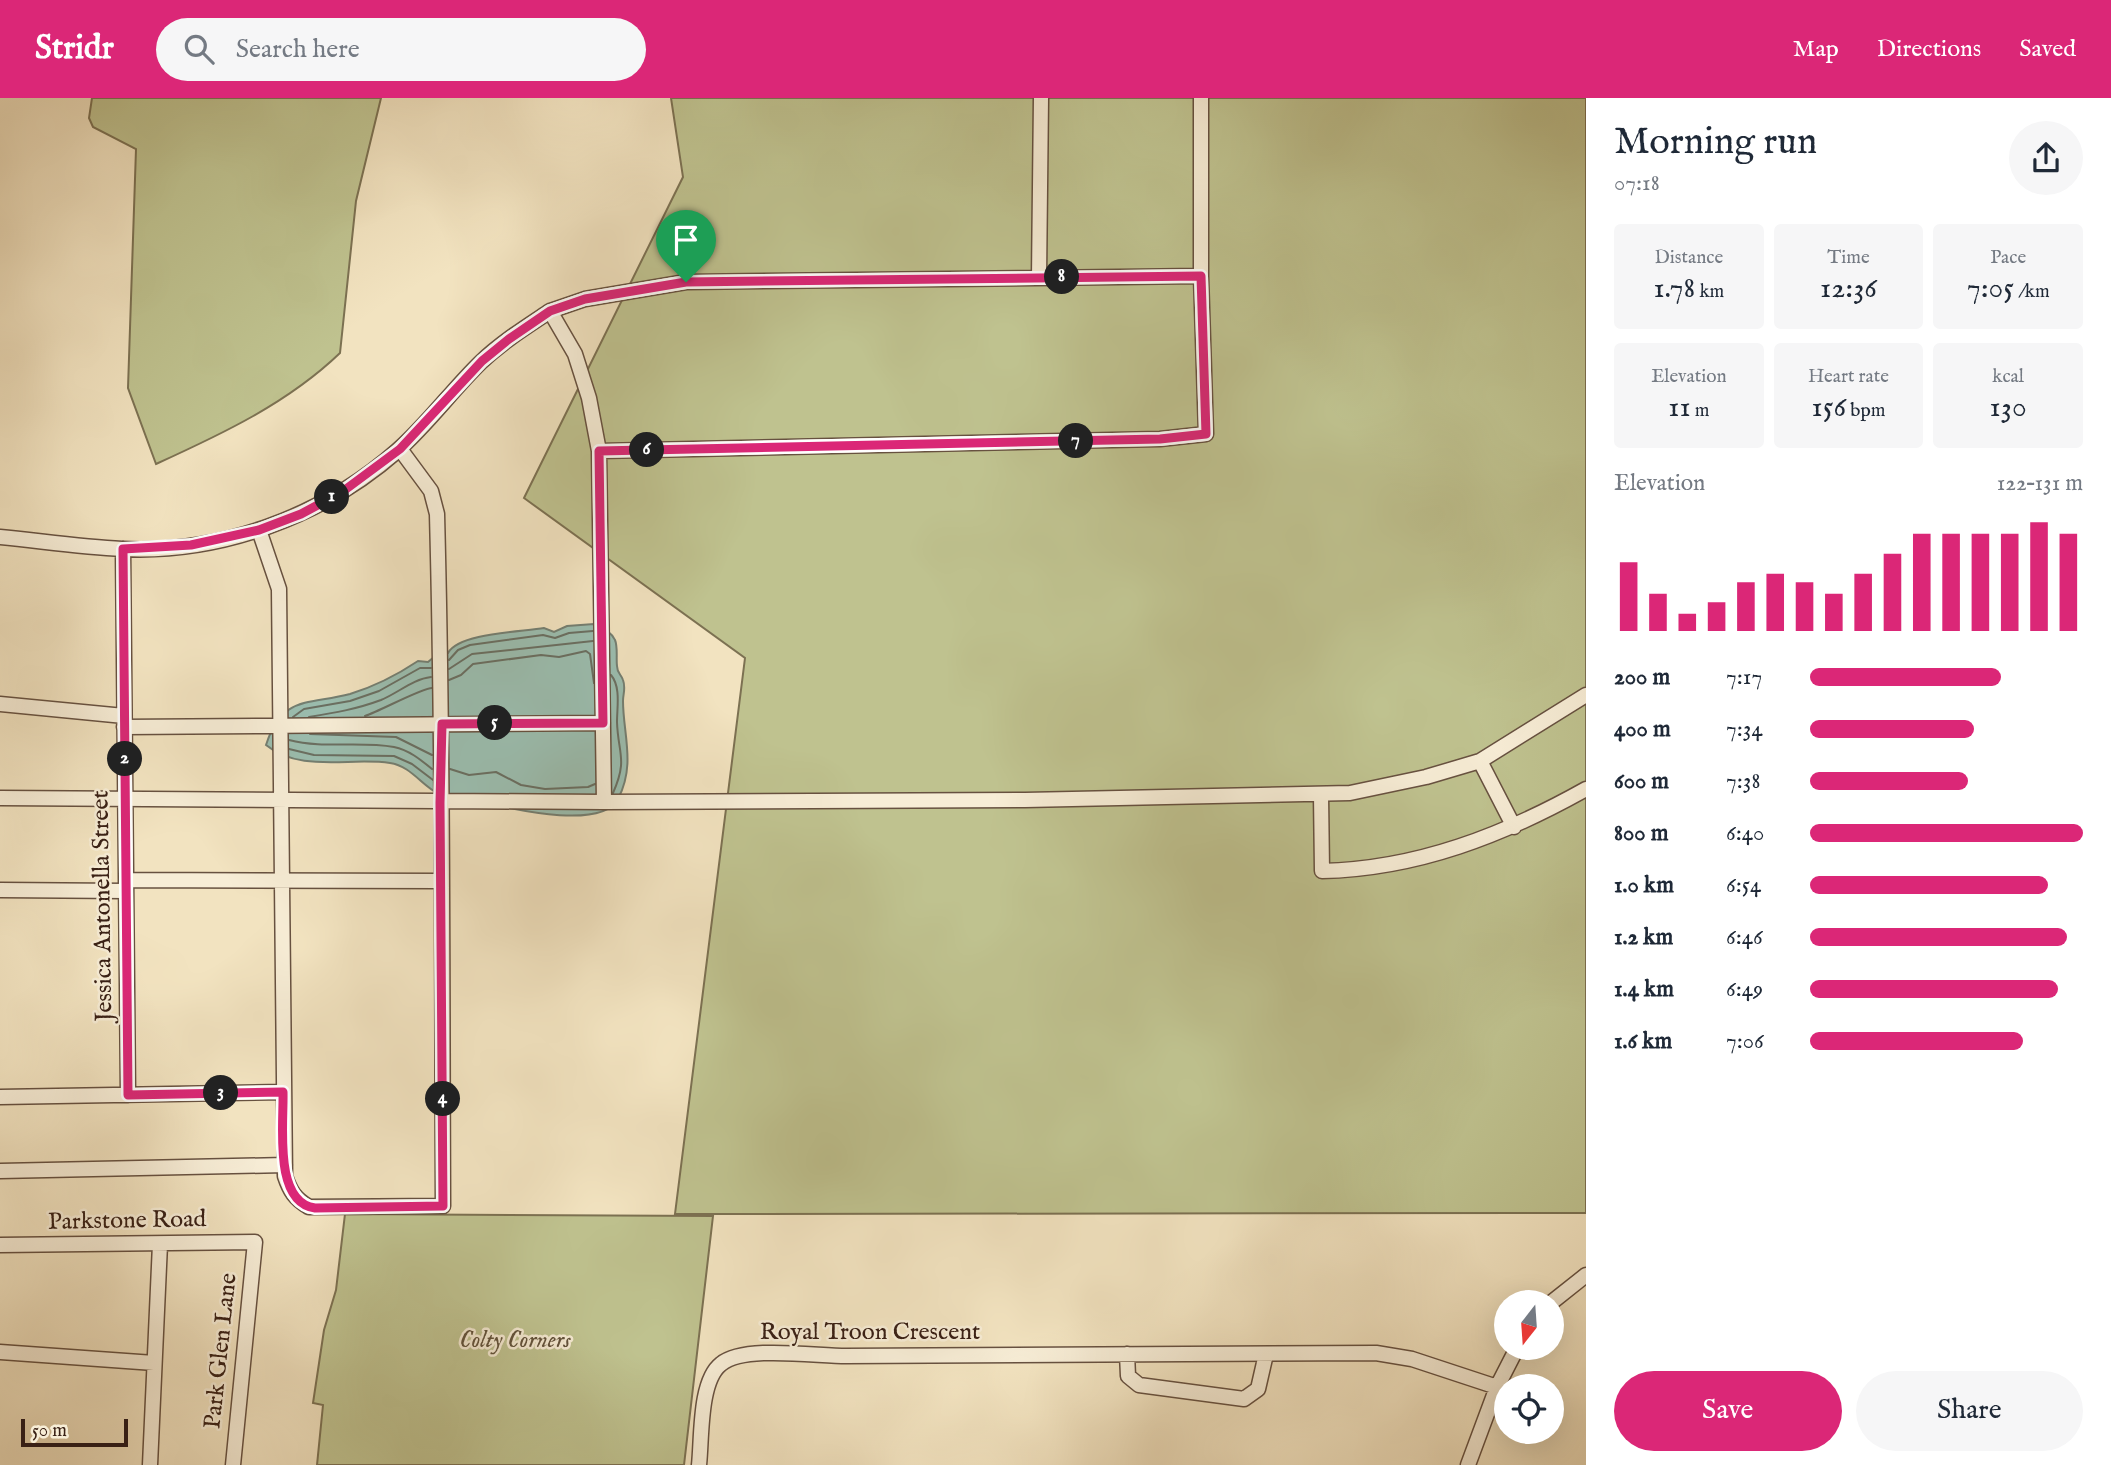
<!DOCTYPE html>
<html lang="en">
<head>
<meta charset="utf-8">
<style>
	:root { --surface:#fff; --page:#f6f6f7; --text:#1f2937; --muted:#747a83; --accent:#db2777 }
	body { margin:0; font-family:"IM FELL English",serif; background:var(--page); color:var(--text); height:100vh; display:flex; flex-direction:column; font-size:26px; white-space:nowrap }
	* { box-sizing:border-box; margin:0 }
	p { font-size:23px; color:var(--muted) }
	.icon { flex:none; width:38px; height:38px; fill:none; stroke:currentColor; stroke-width:2; stroke-linecap:round; stroke-linejoin:round }
	.map { position:relative; flex:1; overflow:hidden }
	.panel { display:flex; flex-direction:column; background:var(--surface); width:525px }
	.panel>* { flex:none }
	.needle { width:46px; rotate:197deg }
	.controls { position:absolute; left:1494px; top:1192px; display:grid; gap:14px }
	.controls a { display:grid; place-items:center; width:70px; height:70px; border-radius:50%; background:var(--surface); box-shadow:0 7px 28px #0002; font-size:35px }
	.scale { position:absolute; left:21px; bottom:18px; width:107px; box-sizing:border-box; padding-left:7px; border:4px solid #392015; border-top:0; font-size:19px; line-height:24px; white-space:nowrap; color:#392015; -webkit-text-stroke:5px #f7edd6; paint-order:stroke }
	.pin { position:absolute; display:grid; place-items:center; width:60px; height:60px; color:#fff; margin:-72px -30px; border-radius:50% 50% 50% 0; rotate:-45deg; box-shadow:0 0 7px #0007 }
	.pin .icon { rotate:45deg }
	.km { position:absolute; width:35px; height:35px; margin:-18px; border-radius:50%; background:#222; color:#fff; font-size:19px; line-height:35px; text-align:center }
	.round { display:grid; place-items:center; flex:none; width:74px; height:74px; border-radius:37px; background:var(--page) }
	.summary { display:flex; align-items:center; justify-content:space-between; height:119px; padding:0 28px }
	h1 { font-size:38px; font-weight:600; line-height:52px }
	.stats { display:grid; grid-template-columns:repeat(3,1fr); gap:10px; height:119px; padding:7px 28px }
	.stats div { display:grid; align-content:center; border-radius:7px; background:var(--page); text-align:center }
	.stats b { font-size:30px; font-weight:600 }
	.stats small { font-size:19px; font-weight:400 }
	.stats p { font-size:19px }
	.chart { height:196px; padding:14px 28px }
	.chart p { display:flex; justify-content:space-between }
	.chart svg { width:100%; height:126px; margin-top:7px; stroke:var(--accent); stroke-width:6 }
	.cta { display:flex; gap:14px; margin-top:auto; padding:14px 28px }
	.cta a { flex:1; height:80px; border-radius:42px; background:var(--accent); color:#fff; font-size:28px; font-weight:600; line-height:80px; text-align:center }
	.cta a+a { background:var(--page); color:var(--text) }
	ul { padding:0 28px; list-style:none; font-size:23px }
	li { display:grid; grid-template-columns:112px 84px 1fr; align-items:center; height:52px }
	li i { height:18px; border-radius:9px; background:var(--accent) }
	header { display:flex; align-items:center; gap:42px; box-sizing:border-box; height:98px; padding:0 35px; background:var(--accent); color:#fff }
	header strong { font-size:33px }
	nav { display:flex; gap:38px; margin-inline-start:auto; font-size:24px }
	.search { width:490px; height:63px; background:var(--page); display:flex; align-items:center; gap:18px; box-sizing:border-box; padding:0 24px; border-radius:38px; color:var(--muted); font-size:26px }
	main { display:flex; flex:1; min-height:0 }
	.map>svg:first-child { display:block }
	.green { fill:#bfc28f; stroke:#7c7152; stroke-width:2 }
	.water { fill:#9bbeb0; stroke:#747f72; stroke-width:2 }
	.lines { fill:none; stroke-linecap:round; stroke-linejoin:round }
	.shore { stroke:#6a6f62; stroke-width:2 }
	.minor-casing { stroke:#675140; stroke-width:17 }
	.minor { stroke:#f7edd6; stroke-width:14 }
	.route-casing { stroke:#fff; stroke-width:14 }
	.route { stroke:#db2777; stroke-width:9 }
	.labels { text-anchor:middle; dominant-baseline:central; stroke-width:5; stroke-linejoin:round; paint-order:stroke }
	.street-label { font-size:24px; fill:#392015; stroke:#f7edd6 }
	.park-label { font-size:24px; font-style:italic; fill:#61513a; stroke:#f7edd6 }
</style>
</head>
<body>
<header>
<strong>Stridr</strong>
<div class="search"><svg class="icon" aria-label="search" viewBox="0 0 24 24"><circle cx="10" cy="10" r="6"/><path d="M15 15l6 6"/></svg>Search here</div>
<nav><a>Map</a><a>Directions</a><a>Saved</a></nav>
</header>
<main>
<div class="map">
<svg width="1586" height="1367" viewBox="0 0 1586 1367">
	<rect width="100%" height="100%" fill="#f2e3c0"/>
	<filter id="stains"><feTurbulence type="fractalNoise" baseFrequency=".00286" numOctaves="4"/><feColorMatrix values="0 0 0 0 .2 0 0 0 0 .09 0 0 0 0 .02 0 0 0 .5 -.17"/></filter>
	<radialGradient id="worn" r=".72"><stop offset=".6" stop-color="#630" stop-opacity="0"/><stop offset="1" stop-color="#630" stop-opacity=".3"/></radialGradient>
	<path class="green" d="M 92,0 L 381,0 L 356,103 L 340,255 C 288,305 222,336 156,366 L 128,290 L 136,51 L 93,29 L 89,20 Z
		M 671,0 L 1586,0 L 1586,1115 L 675,1116 L 745,560 L 524,400 L 683,79 Z
		M 345,1116 L 713,1118 L 684,1367 L 317,1367 L 323,1307 L 313,1305 L 324,1232 L 336,1192 Z"/>
	<path class="water" d="M 594,526 C 601,529 612,534 615,542 C 618,549 616,561 617,568 C 617,575 621,576 623,582 C 626,590 623,596 623,603 C 623,636 636,667 618,701 C 601,733 509,710 481,704 C 468,702 451,701 439,696 C 422,688 411,668 390,665 C 350,659 300,675 266,647 C 282,597 308,607 350,596 C 376,588 397,577 418,563 L 428,564 L 440,554 L 448,555 C 459,535 521,534 544,530 L 554,534 L 567,528 Z"/>
	<g class="lines">
		<path class="shore" d="M 449,562 L 458,552 L 470,547 L 543,537 L 555,540 L 569,535 L 593,533
			M 449,571 L 472,556 L 593,543
			M 611,577 C 621,589 617,609 617,624 C 618,656 628,661 613,695
			M 449,582 L 461,577 L 473,566 L 541,557 L 559,559 L 586,553 L 590,556 L 594,585
			M 365,618 C 380,613 422,590 432,590
			M 293,619 L 304,611 L 350,603 L 379,593 L 420,570 L 431,570
			M 309,619 C 334,615 357,611 381,602 C 398,595 413,581 431,579
			M 310,636 L 396,639 L 432,657
			M 289,642 C 324,651 359,643 394,649 C 409,652 421,662 432,671
			M 289,651 L 314,657 L 394,658 L 412,666 L 433,682
			M 450,671 L 469,677 L 496,674 L 521,687 L 545,691 L 588,689 L 595,686"/>
		<defs>
			<path id="minor" d="M 1201,0 L 1201,178
				M 1039,180 L 1041,0
				M 550,213 L 585,201 L 686,184 L 1201,178 L 1206,336 L 1160,341 L 599,353
				M 259,432 L 279,491 L 285,1078 C 290,1093 295,1101 309,1109 L 443,1108 C 442,877 443,647 437,416 L 431,393 L 400,351
				M 0,439 C 41,443 81,449 122,451 C 221,456 323,418 397,353 C 428,326 452,292 481,264 C 502,244 526,229 550,213 L 575,256 L 589,300 L 599,353 L 604,704 L 0,700
				M 123,451 L 128,997
				M 0,606 L 124,618
				M 124,629 L 603,625
				M 1480,663 L 1514,729
				M 1321,697 L 1322,773 C 1417,771 1504,737 1586,691
				M 604,704 L 1025,702 L 1350,695 L 1426,679 L 1480,663 L 1586,597
				M 126,782 L 441,783
				M 0,792 L 126,793
				M 0,999 L 283,994
				M 0,1073 L 285,1067
				M 0,1147 L 255,1144 L 233,1367
				M 1552,1204 L 1586,1177
				M 0,1254 L 154,1265
				M 1127,1256 L 1128,1278 L 1139,1287 L 1244,1301 L 1258,1291 L 1266,1256
				M 150,1367 L 160,1146
				M 699,1367 C 702,1340 699,1283 721,1266 C 744,1247 815,1258 846,1258 C 1023,1258 1200,1256 1376,1255 L 1412,1261 L 1497,1289
				M 1468,1367 L 1497,1289 L 1517,1250"/>
		</defs>
		<use href="#minor" class="minor-casing"/>
		<use href="#minor" class="minor"/>
	</g>
	<g class="lines">
		<defs>
			<path id="route" d="M 1201,178 L 1206,336 L 1160,341 L 599,353 L 603,625 L 442,626 L 440,705 L 443,1108 L 315,1110 C 273,1104 284,1026 283,994 L 128,997 L 123,451 L 191,447 L 259,432 L 301,416 L 342,394 L 400,351 L 482,263 L 509,241 L 550,213 L 585,201 L 686,184 Z"/>
		</defs>
		<use href="#route" class="route-casing"/>
		<use href="#route" class="route"/>
	</g>
	<g class="labels">
		<g class="street-label">
			<text transform="translate(103 808) rotate(-91)">Jessica Antonella Street</text>
			<text transform="translate(127 1123) rotate(-1)">Parkstone Road</text>
			<text x="870" y="1234">Royal Troon Crescent</text>
			<text transform="translate(221 1253) rotate(-84)">Park Glen Lane</text>
		</g>
		<g class="park-label">
			<text x="515" y="1242">Colty Corners</text>
		</g>
	</g>
	<rect width="100%" height="100%" filter="url(#stains)"/>
	<rect width="100%" height="100%" fill="url(#worn)"/>
</svg>
<div class="controls">
<a><svg class="needle" viewBox="-14 -14 28 28"><path d="M0-13l5 13h-10z" fill="#e53935"/><path d="M0 13l5-13h-10z" fill="#747a83"/></svg></a>
<a><svg class="icon" aria-label="locate" viewBox="0 0 24 24"><circle cx="12" cy="12" r="6"/><path d="M12 2v4M12 18v4M2 12h4M18 12h4"/></svg></a>
</div>
<div class="scale">50 m</div>
<div class="pin" style="left:686px;top:184px;background:#1e9e55"><svg class="icon" aria-label="arrive" viewBox="0 0 24 24"><path d="M6 21V4h12l-3 4 3 4H6"/></svg></div>
<b class="km" style="left:332px;top:399px">1</b>
<b class="km" style="left:125px;top:661px">2</b>
<b class="km" style="left:221px;top:995px">3</b>
<b class="km" style="left:443px;top:1001px">4</b>
<b class="km" style="left:495px;top:625px">5</b>
<b class="km" style="left:647px;top:352px">6</b>
<b class="km" style="left:1076px;top:343px">7</b>
<b class="km" style="left:1062px;top:179px">8</b>
</div>
<section class="panel">
<div class="summary"><div><h1>Morning run</h1><p>07:18</p></div><a class="round"><svg class="icon" aria-label="share" viewBox="0 0 24 24"><path d="M12 15V3M7 8l5-5 5 5M5 13v7h14v-7"/></svg></a></div>
<div class="stats">
<div><p>Distance</p><b>1.78<small> km</small></b></div>
<div><p>Time</p><b>12:36</b></div>
<div><p>Pace</p><b>7:05<small> /km</small></b></div>
</div>
<div class="stats">
<div><p>Elevation</p><b>11<small> m</small></b></div>
<div><p>Heart rate</p><b>156<small> bpm</small></b></div>
<div><p>kcal</p><b>130</b></div>
</div>
<div class="chart"><p><span>Elevation</span>122–131 m</p>
<svg viewBox="0 0 160 44" preserveAspectRatio="none"><path d="M5 44V20M15 44V31M25 44V38M35 44V34M45 44V27M55 44V24M65 44V27M75 44V31M85 44V24M95 44V17M105 44V10M115 44V10M125 44V10M135 44V10M145 44V6M155 44V10"/></svg>
</div>
<ul>
<li><b>200 m</b>7:17<i style="width:70%"></i></li>
<li><b>400 m</b>7:34<i style="width:60%"></i></li>
<li><b>600 m</b>7:38<i style="width:58%"></i></li>
<li><b>800 m</b>6:40<i style="width:100%"></i></li>
<li><b>1.0 km</b>6:54<i style="width:87%"></i></li>
<li><b>1.2 km</b>6:46<i style="width:94%"></i></li>
<li><b>1.4 km</b>6:49<i style="width:91%"></i></li>
<li><b>1.6 km</b>7:06<i style="width:78%"></i></li>
</ul>
<div class="cta"><a>Save</a><a>Share</a></div>
</section>
</main>
</body>
</html>
